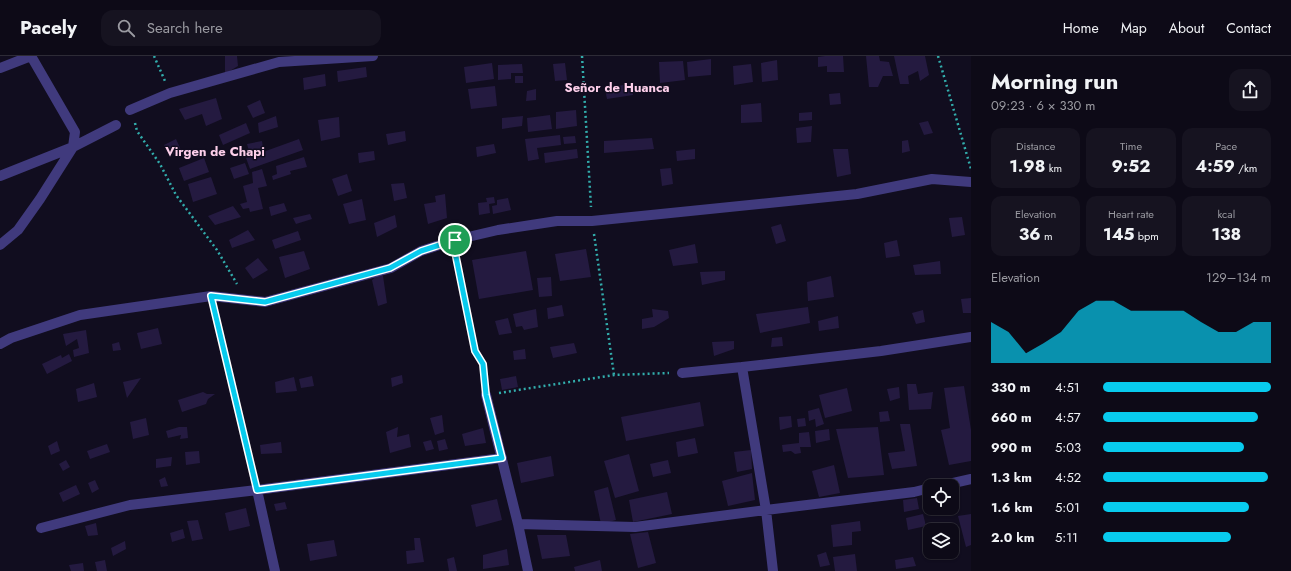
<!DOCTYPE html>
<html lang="en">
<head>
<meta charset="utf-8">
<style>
	:root { --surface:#0d0a17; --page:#161320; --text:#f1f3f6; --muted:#9a9aa1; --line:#2d2b36; --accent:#08cbee }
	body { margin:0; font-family:Jost,sans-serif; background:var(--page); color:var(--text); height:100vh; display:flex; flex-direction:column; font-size:15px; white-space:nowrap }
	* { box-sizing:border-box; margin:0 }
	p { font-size:13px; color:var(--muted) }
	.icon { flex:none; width:22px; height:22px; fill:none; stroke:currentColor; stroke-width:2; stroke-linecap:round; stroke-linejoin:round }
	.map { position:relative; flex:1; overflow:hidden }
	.panel { display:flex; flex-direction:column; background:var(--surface); width:320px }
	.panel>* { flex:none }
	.fabs { position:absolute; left:923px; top:423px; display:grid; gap:8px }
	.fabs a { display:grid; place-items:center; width:36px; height:36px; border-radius:8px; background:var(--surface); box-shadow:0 1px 3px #0004,0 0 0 1px var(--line); font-size:20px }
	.pin { position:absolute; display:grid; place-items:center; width:34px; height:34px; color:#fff; margin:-17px; border:2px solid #fff; border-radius:50%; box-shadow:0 1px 4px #0007 }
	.round { display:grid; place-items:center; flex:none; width:42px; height:42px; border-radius:12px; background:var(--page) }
	.overview { display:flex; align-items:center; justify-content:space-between; height:68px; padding:0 20px }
	h1 { font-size:22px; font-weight:700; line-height:30px }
	.stats { display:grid; grid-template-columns:repeat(3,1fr); gap:6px; height:68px; padding:4px 20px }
	.stats div { display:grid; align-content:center; border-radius:10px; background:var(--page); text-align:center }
	.stats b { font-size:17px; font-weight:700 }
	.stats small { font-size:11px; font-weight:400 }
	.stats p { font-size:11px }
	.chart { height:112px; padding:8px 20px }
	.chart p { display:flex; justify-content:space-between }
	.chart svg { width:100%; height:72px; margin-top:4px; fill:var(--accent); opacity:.7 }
	ul { padding:0 20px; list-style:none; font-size:13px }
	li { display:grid; grid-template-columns:64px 48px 1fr; align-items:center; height:30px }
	li i { height:10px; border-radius:5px; background:var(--accent) }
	header { display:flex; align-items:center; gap:24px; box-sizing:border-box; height:56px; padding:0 20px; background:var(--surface); border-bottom:1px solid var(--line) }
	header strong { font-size:19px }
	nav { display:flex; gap:22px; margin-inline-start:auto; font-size:14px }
	.search { width:280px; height:36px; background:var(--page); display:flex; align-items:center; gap:10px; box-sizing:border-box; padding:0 14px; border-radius:12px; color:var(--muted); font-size:15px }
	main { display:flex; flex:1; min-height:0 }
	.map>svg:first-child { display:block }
	.building { fill:#241a40 }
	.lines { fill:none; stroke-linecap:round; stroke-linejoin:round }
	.path { stroke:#32adac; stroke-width:2.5; stroke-dasharray:2 3; stroke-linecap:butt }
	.minor { stroke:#403a7d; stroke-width:10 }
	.route-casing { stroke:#fff; stroke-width:8 }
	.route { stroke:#08cbee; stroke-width:5 }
	.labels { text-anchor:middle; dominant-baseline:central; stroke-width:3; stroke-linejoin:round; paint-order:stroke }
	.neighbourhood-label { font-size:13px; font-weight:bold; fill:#fdcfea; stroke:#110d1f }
</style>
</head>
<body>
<header>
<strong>Pacely</strong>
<div class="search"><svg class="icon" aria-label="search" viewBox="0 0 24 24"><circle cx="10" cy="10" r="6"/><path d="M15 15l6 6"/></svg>Search here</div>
<nav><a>Home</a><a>Map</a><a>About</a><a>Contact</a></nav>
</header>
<main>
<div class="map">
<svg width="971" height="515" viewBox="0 0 971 515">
	<rect width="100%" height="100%" fill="#110d1f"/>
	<path class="building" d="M 225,0 L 237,0 L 238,10 L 225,18 Z
		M 825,0 L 843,0 L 844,16 L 827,16 L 827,10 L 818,11 L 818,1 Z
		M 866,0 L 879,0 L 880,5 L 889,6 L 893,20 L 883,20 L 878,31 L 869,31 Z
		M 894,0 L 925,0 L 929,19 L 920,25 L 918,15 L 908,20 L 909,28 L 900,28 Z
		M 711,3 L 711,19 L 688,21 L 687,6 Z
		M 777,4 L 778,24 L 762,26 L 761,7 Z
		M 683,5 L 685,24 L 660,27 L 659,6 Z
		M 492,7 L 494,23 L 466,27 L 464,11 Z
		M 565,7 L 567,24 L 555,25 L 553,8 Z
		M 522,8 L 523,17 L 511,17 L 511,23 L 498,24 L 498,9 Z
		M 751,8 L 753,26 L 734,29 L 733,10 Z
		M 366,11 L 367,21 L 338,26 L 337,15 Z
		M 325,18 L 326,30 L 304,34 L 303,22 Z
		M 515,20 L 523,20 L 523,27 L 515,27 Z
		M 632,27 L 633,39 L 607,43 L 605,33 Z
		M 495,30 L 497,50 L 471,53 L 468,33 Z
		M 536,33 L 536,44 L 526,45 L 527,35 Z
		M 840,37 L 841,48 L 830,49 L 829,38 Z
		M 216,42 L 222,63 L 206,70 L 202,58 L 185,64 L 179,53 Z
		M 260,44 L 265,57 L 253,62 L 247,50 Z
		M 761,47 L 762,66 L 741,67 L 741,49 Z
		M 576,54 L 577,70 L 556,73 L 556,56 Z
		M 812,56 L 812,64 L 799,65 L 799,57 Z
		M 550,59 L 552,73 L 528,76 L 527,62 Z
		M 276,60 L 278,71 L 259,77 L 258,67 Z
		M 523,60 L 522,70 L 502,73 L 502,62 Z
		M 339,61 L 340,81 L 321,85 L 318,64 Z
		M 928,65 L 933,77 L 924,79 L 919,67 Z
		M 246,67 L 250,77 L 223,89 L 219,79 Z
		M 812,70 L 811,86 L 797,87 L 796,72 Z
		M 405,75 L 406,85 L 388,89 L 386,78 Z
		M 560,79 L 561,89 L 537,92 L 539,103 L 528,105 L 525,83 Z
		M 575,80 L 576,87 L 564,88 L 563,81 Z
		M 652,82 L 654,93 L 604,97 L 604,85 Z
		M 176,83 L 181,94 L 169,100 L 164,89 Z
		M 299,83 L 303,94 L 250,113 L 246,102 Z
		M 908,84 L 910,95 L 902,97 L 902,85 Z
		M 262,85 L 263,92 L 249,95 L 247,88 Z
		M 494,88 L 496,97 L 477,101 L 476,91 Z
		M 577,93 L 578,102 L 545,107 L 544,97 Z
		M 695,93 L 695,103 L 677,105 L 676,95 Z
		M 833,93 L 848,93 L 851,118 L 837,121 Z
		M 374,95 L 375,104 L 359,107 L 358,97 Z
		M 304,101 L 307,111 L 290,115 L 291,118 L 273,124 L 272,120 L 277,118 L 276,110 Z
		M 204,102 L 209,116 L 184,125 L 179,112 Z
		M 245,107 L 249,118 L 234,123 L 230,112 Z
		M 671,112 L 673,128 L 662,130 L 660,113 Z
		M 262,113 L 267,130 L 258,132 L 263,153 L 250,156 L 249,152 L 243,153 L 240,148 L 247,146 L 243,130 L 253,127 L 252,116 Z
		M 347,118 L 352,135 L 338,140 L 332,123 Z
		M 211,121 L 217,138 L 193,146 L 188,128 Z
		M 404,127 L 407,142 L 394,145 L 391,128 Z
		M 445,138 L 447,162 L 428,168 L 424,148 L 436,146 L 435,140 Z
		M 494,141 L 495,147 L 489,148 L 490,157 L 479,159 L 478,147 L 487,146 L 486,142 Z
		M 508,142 L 511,154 L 493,158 L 492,150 L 497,149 L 497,144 Z
		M 362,143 L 366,164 L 349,168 L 343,148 Z
		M 284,147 L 287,155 L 271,160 L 269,151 Z
		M 233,150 L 241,161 L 215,169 L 208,160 Z
		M 310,158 L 312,163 L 296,168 L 293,162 Z
		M 395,159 L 397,171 L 377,181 L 374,167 Z
		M 962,161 L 965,179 L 952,181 L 949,162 Z
		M 781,168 L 786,185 L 776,188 L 771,171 Z
		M 248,174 L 255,184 L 232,192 L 229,184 Z
		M 298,175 L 301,184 L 275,193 L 272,184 Z
		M 897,184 L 900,200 L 886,202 L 884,187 Z
		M 695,188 L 698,207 L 673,210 L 669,194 Z
		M 586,193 L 591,221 L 560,225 L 555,198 Z
		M 304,195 L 310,213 L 285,222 L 279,201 Z
		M 526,195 L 533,234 L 479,243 L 472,204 Z
		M 258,202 L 268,214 L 253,223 L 245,212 Z
		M 940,205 L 941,218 L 915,219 L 913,209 Z
		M 725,215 L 725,224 L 702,229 L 700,216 Z
		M 378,219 L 383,220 L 387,247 L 378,250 L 372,224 Z
		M 831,220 L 834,241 L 808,245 L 807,226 Z
		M 551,221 L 552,240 L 539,241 L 537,222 Z
		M 971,242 L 971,257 L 963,257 L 961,243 Z
		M 562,249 L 564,260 L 548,263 L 547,252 Z
		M 808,251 L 810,267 L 760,277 L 756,258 Z
		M 536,253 L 538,271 L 524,274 L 522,270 L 516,271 L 513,258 Z
		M 652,253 L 668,255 L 669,262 L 654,271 L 642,273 L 642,263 L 653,261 Z
		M 923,254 L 925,266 L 916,268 L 912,257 Z
		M 838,260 L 839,272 L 819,275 L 818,265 Z
		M 508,262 L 512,277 L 499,279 L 495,265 Z
		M 158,272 L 162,288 L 141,293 L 137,277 Z
		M 86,274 L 89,297 L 74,301 L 73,294 L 79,292 L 77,283 L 66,290 L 63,278 Z
		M 782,281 L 783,290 L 771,291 L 772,282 Z
		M 734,285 L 734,293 L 714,300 L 712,286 Z
		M 119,286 L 121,294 L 113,295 L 112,288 Z
		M 574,287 L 577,297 L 553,302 L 550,291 Z
		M 525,293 L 526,303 L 514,304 L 513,295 Z
		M 69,298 L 72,305 L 47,318 L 42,308 L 61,299 L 62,302 Z
		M 402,319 L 403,327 L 392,331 L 391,322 Z
		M 312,320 L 314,330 L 301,332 L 299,323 Z
		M 516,320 L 518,331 L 502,334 L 500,323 Z
		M 294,321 L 297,335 L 276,337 L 275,326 Z
		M 141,322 L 127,342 L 123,326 Z
		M 94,327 L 97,341 L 78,346 L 76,333 Z
		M 907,328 L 916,328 L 918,338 L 933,336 L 931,353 L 909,354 Z
		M 964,330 L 971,374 L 971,405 L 949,409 L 941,374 L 950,372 L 944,332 Z
		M 899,331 L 900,342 L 890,345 L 887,333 Z
		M 847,332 L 852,355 L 825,362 L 819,339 Z
		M 203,336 L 207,338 L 215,338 L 208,343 L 206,348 L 182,356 L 178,344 Z
		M 700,346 L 704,370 L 626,385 L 621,361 Z
		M 819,352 L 824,368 L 816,371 L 815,363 L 809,365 L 808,355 Z
		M 888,355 L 890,365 L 880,366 L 879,356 Z
		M 442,359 L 444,376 L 435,379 L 430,362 Z
		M 791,360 L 792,371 L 780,374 L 779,361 Z
		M 146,362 L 149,379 L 133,383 L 130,366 Z
		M 805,362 L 806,370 L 798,371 L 797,363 Z
		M 900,368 L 910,368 L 917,410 L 892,413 L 888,397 L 905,395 Z
		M 179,371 L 187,371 L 188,382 L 180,383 L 181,379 L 168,382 L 166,375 Z
		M 398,371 L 397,381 L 409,378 L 411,391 L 390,397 L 386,376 Z
		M 878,371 L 884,419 L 848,422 L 836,373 Z
		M 483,372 L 486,387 L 465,390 L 462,378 Z
		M 829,373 L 830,384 L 816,387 L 815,375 Z
		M 809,376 L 811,391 L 800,391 L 801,397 L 795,398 L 791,395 L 783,396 L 782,389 L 799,387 L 799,377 Z
		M 695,382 L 698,397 L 678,401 L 676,386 Z
		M 445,383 L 448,393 L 439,395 L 437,385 Z
		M 431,384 L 434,393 L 426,395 L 423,386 Z
		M 57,385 L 60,395 L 51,399 L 48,390 Z
		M 281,386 L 282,397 L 261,398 L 260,389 Z
		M 107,388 L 110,396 L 90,403 L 87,395 Z
		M 751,394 L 752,413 L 737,416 L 734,396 Z
		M 199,395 L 200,407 L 186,409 L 185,396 Z
		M 629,398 L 639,435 L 615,442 L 604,405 Z
		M 551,400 L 554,420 L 521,427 L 517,407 Z
		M 172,401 L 171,410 L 156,412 L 156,403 Z
		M 66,404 L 70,411 L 63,415 L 59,408 Z
		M 668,404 L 671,417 L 653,421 L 650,408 Z
		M 834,409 L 840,437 L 819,441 L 812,415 Z
		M 752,417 L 755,444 L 728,450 L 722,425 Z
		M 165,421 L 168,430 L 161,431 L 159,424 Z
		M 95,424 L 99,433 L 92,437 L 88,427 Z
		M 76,429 L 80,438 L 63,446 L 59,437 Z
		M 608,431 L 616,464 L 601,468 L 594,435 Z
		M 667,436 L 672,458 L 633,466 L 629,444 Z
		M 917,442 L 919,453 L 904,456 L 903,444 Z
		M 497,443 L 502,464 L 476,471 L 471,449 Z
		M 285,446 L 287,453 L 276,455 L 274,448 Z
		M 246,452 L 250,470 L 229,475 L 225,457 Z
		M 923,458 L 926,470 L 908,474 L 906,462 Z
		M 971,458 L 971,489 L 966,491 L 958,460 Z
		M 198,464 L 203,483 L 192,485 L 187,465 Z
		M 860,465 L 861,475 L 852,476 L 852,489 L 833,491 L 831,469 Z
		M 96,467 L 98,479 L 88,480 L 85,470 Z
		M 183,473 L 185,482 L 172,486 L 170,477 Z
		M 648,476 L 656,507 L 638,512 L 630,478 Z
		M 537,479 L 566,479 L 570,500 L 542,503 Z
		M 414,482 L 420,482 L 424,506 L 407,508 L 406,495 L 415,494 Z
		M 334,484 L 337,500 L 310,505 L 307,488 Z
		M 125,485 L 126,493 L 113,500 L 111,492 Z
		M 507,493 L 509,509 L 483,513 L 483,499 Z
		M 826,496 L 830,509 L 820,511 L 817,499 Z
		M 855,498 L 857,515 L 835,515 L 833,501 Z
		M 454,501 L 457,515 L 449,515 L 447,503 Z
		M 913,501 L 916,510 L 896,513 L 895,504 Z
		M 105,504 L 107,515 L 97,515 L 95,506 Z
		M 600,504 L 602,515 L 575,515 L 574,511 Z
		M 83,507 L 84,515 L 71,515 L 69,509 Z"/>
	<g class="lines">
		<path class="path" d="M 154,0 L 165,25
			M 582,0 L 591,151
			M 938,0 L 971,113
			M 135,67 L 137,75 L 160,108 L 176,139 L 217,194 L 237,228
			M 594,178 L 614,319
			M 456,199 L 475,295 L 483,308 L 485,326
			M 215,254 L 254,420
			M 499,337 L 614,319 L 669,317"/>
		<path class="minor" d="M 0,12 L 31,0 L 75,76 L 73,91 L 40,143 L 18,174 L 0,189
			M 130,54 L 170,37 L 279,6 L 373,0
			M 0,120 L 73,91 L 116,69
			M 0,288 L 11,282 L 80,259 L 211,240 L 265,246 L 391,212 L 421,195 L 455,184 L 498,174 L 557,165 L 592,165 L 857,138 L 932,123 L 971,126
			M 742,311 L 766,454 L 773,515
			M 682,317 L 742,311 L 881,295 L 971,281
			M 486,339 L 518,468 L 528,515
			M 940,430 L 971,423
			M 257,434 L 275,515
			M 518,468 L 635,471 L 766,454 L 914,436 L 930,432
			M 41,472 L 130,449 L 257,434 L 502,402"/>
	</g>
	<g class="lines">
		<defs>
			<path id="route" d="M 455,184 L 456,201 L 475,295 L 483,308 L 486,339 L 502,402 L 257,434 L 211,240 L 265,246 L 390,212 L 421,195 Z"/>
		</defs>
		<use href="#route" class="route-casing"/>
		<use href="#route" class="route"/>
	</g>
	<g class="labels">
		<g class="neighbourhood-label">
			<text x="617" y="31">Señor de Huanca</text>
			<text x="215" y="95">Virgen de Chapi</text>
		</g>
	</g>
</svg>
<div class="fabs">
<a><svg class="icon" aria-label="locate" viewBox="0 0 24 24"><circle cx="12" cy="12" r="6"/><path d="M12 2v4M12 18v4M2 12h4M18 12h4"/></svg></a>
<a><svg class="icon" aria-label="layers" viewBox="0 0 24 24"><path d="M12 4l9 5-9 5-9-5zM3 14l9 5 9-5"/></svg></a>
</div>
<div class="pin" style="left:455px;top:184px;background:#1e9e55"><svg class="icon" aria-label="arrive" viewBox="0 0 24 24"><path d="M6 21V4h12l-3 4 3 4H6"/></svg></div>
</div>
<section class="panel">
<div class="overview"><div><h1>Morning run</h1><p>09:23 · 6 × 330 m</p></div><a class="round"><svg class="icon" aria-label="share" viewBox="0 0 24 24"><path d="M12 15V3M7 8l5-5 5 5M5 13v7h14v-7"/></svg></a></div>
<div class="stats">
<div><p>Distance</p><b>1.98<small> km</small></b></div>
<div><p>Time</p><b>9:52</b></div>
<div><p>Pace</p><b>4:59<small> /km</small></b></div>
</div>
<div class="stats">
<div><p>Elevation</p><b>36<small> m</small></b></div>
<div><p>Heart rate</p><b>145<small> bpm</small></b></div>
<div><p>kcal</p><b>138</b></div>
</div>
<div class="chart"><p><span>Elevation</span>129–134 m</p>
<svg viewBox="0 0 160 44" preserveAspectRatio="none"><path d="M0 44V19L10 25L20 38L30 32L40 25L50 12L60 6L70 6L80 12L90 12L100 12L110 12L120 19L130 25L140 25L150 19L160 19V44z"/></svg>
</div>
<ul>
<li><b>330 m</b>4:51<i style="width:100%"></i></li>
<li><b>660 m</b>4:57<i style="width:92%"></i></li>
<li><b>990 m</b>5:03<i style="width:84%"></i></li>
<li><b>1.3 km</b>4:52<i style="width:98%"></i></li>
<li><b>1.6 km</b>5:01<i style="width:87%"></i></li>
<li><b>2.0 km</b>5:11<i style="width:76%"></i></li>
</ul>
</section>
</main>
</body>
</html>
